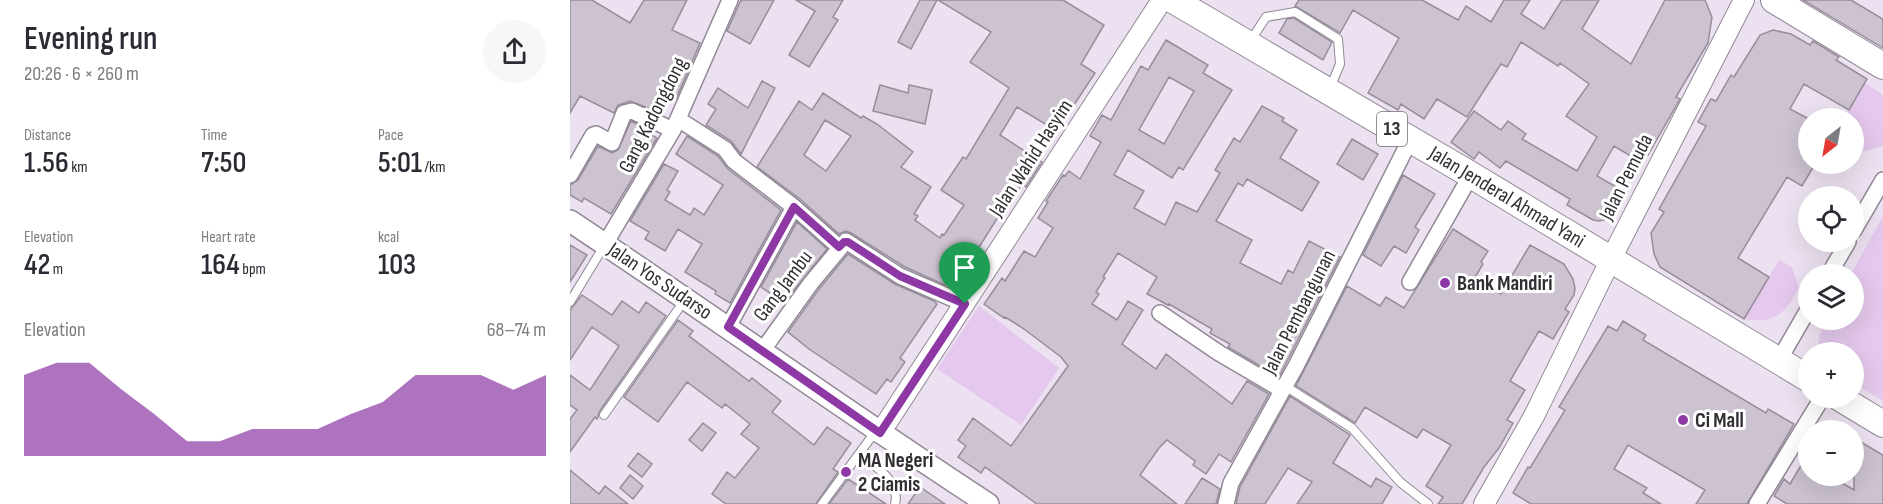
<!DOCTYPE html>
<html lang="en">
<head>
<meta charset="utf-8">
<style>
	:root { --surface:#fff; --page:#f7f7f7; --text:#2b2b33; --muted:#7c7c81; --accent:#8d38a5 }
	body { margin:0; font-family:"Sofia Sans Condensed",sans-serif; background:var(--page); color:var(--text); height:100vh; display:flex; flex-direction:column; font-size:22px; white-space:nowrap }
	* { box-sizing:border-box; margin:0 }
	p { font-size:20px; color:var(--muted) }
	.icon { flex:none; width:33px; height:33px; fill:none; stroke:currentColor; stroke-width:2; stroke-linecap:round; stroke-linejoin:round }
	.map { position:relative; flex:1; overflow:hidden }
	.drawer { display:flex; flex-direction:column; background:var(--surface); width:570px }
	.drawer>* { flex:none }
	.needle { width:39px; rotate:211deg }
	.buttons { position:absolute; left:1228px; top:108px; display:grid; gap:12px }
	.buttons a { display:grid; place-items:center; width:66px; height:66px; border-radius:50%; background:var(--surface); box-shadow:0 6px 24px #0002; font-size:30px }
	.pin { position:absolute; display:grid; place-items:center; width:51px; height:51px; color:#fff; margin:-62px -26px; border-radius:50% 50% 50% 0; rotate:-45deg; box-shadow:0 0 6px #0007 }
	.pin .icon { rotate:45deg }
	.round { display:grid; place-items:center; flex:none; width:63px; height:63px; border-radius:32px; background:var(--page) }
	.head { display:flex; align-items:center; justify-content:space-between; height:102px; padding:0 24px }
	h1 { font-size:33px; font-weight:600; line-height:45px }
	.stats { display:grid; grid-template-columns:repeat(3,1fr); gap:9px; height:102px; padding:6px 24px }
	.stats div { display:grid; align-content:center }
	.stats b { font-size:30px; font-weight:600 }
	.stats small { font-size:16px; font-weight:400 }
	.stats p { font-size:16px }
	.chart { height:168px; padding:12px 24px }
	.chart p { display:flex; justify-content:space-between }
	.chart svg { width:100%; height:108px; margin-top:6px; fill:var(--accent); opacity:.7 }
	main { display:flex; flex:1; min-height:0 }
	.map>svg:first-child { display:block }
	.green { fill:#e4c8ed }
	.building { fill:#ccc2d0; stroke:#978d9a; stroke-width:1.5; fill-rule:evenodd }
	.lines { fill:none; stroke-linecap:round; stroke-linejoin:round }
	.service-casing { stroke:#918795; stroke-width:10 }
	.minor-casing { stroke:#918795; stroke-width:18 }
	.tertiary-casing { stroke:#918795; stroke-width:22 }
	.secondary-casing { stroke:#918795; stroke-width:24 }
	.trunk-casing { stroke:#918795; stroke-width:28 }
	.service { stroke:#fff; stroke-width:8 }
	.minor { stroke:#fff; stroke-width:15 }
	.tertiary { stroke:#fff; stroke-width:20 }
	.secondary { stroke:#fff; stroke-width:21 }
	.trunk { stroke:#fff; stroke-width:26 }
	.route-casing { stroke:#fff; stroke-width:12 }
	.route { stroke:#8d38a5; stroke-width:8 }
	.poi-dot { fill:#8d38a5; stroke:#fff; stroke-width:2 }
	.labels { text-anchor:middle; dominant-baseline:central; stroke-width:6; stroke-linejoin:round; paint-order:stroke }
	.shield { fill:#fff; stroke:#706d71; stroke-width:1.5 }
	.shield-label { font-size:20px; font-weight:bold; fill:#322e34 }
	.street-label { font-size:21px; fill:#322e34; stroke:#fff }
	.poi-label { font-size:21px; font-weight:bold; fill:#322e34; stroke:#fff; text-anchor:start }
</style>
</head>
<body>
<main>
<section class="drawer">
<div class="head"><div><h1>Evening run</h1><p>20:26 · 6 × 260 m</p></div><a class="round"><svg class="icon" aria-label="share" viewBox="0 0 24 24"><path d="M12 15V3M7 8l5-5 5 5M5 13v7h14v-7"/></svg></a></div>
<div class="stats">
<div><p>Distance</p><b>1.56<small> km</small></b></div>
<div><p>Time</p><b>7:50</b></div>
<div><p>Pace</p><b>5:01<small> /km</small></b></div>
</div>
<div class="stats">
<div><p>Elevation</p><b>42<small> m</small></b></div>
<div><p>Heart rate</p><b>164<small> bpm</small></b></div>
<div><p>kcal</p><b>103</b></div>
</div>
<div class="chart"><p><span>Elevation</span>68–74 m</p>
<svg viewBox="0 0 160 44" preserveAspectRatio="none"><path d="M0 44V11L10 6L20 6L30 17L40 27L50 38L60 38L70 33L80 33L90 33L100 27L110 22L120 11L130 11L140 11L150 17L160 11V44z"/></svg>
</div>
</section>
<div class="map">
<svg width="1313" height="504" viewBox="0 0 1313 504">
	<rect width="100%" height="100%" fill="#ece1f0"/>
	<path class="green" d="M 1295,83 L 1313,95 L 1313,146 L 1284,154 L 1284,118 L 1273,118 Z
		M 1313,216 L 1313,401 L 1284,383 L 1284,352 L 1250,352 C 1246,340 1251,330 1257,320 L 1284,320 L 1284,274 L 1281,274 Z
		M 1209,260 L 1222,267 L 1229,288 C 1214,314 1206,324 1174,319 Z
		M 409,306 L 489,368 L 451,425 L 367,369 Z"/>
	<path class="building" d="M 0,0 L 22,0 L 60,23 L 74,0 L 117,0 L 102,30 L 130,43 L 106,99 L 96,95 L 88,112 L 60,101 L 48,105 L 44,113 L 10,96 L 0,113 Z
		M 171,0 L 204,0 L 180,44 L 157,31 Z
		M 226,0 L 273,0 L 263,17 L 268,20 L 239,67 L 219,55 L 245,11 Z
		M 350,0 L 367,0 L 341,49 L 328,42 Z
		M 368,0 L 493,0 L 534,25 L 511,64 L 525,73 L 487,131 L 447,107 L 430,135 L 472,162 L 456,187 L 452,184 L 437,207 L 435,206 L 404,255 L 408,258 L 397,274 L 387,267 L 375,285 L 335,267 L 281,233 L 276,231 L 269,234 L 230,199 L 187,167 L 229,101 L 242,110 L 253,93 L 291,118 L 293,116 L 307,124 L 343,152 L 331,167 L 361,187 L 344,214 L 348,216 L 345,220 L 370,238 L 372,234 L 374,235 L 394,205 L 371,190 L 393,157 L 396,159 L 439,88 L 400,62 L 421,32 ZM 255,120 L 281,136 L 256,171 L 234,155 Z
		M 729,0 L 852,0 L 888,20 L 896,6 L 921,22 L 934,0 L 960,0 L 951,14 L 974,29 L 992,0 L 1029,0 L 1012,29 L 1061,64 L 1095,0 L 1135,0 L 1142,17 L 1138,43 L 1106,97 L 1110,99 L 1078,155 L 1068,150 L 1064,158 L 1044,146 L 1027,176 L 1057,193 L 1045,215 L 1040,219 L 1029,221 L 1023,220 L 997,205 L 1000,199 L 936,161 L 930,168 L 909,152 L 904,159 L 881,142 L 904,111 L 931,130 L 938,121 L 956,134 L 952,139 L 1007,171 L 1027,137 L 996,116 L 1019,84 L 990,63 L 988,66 L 951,42 L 937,67 L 931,64 L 897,117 L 867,99 L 854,119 L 831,104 L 828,110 L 798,93 L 829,38 L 783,10 L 770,33 L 725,6 Z
		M 1233,0 L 1281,0 L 1313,19 L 1313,48 Z
		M 724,18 L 762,42 L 753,60 L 709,33 L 717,19 Z
		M 1203,30 L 1221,34 L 1240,45 L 1243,41 L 1269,57 L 1266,60 L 1297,79 L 1279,110 L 1234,84 L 1220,109 L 1239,119 L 1239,164 L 1245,164 L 1232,186 L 1217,177 L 1168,258 L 1199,277 L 1174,319 L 1090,267 L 1084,254 L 1081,233 L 1094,212 L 1089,209 L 1136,126 L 1128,122 L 1141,99 L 1146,101 L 1161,75 L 1164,77 L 1190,35 Z
		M 596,40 L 638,65 L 633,73 L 662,90 L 613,170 L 609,167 L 602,178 L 558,150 L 544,175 L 574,191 L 564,208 L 595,225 L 606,202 L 627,212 L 650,173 L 645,170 L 664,138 L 670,142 L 692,106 L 714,118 L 712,121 L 727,130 L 710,158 L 749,182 L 732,211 L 677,179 L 673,186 L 668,183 L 646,221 L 682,240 L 670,263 L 711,284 L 718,270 L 723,273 L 739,241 L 770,257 L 709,377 L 658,347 L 660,344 L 640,333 L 642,329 L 599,304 L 598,305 L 577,294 L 587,277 L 548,253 L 533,277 L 535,278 L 526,292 L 529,294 L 522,304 L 547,320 L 558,301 L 573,310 L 552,344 L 586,369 L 596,354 L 662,404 L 677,381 L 699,394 L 661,462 L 649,454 L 636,474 L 623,465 L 625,461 L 597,440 L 589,448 L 570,475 L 607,504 L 467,504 L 415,467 L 411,473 L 388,457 L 396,446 L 388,440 L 403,418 L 441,446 L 498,366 L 491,357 L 454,329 L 435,317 L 434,318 L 414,304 L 432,278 L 435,281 L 454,251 L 465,257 L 483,228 L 468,218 L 478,202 L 476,201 L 493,175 L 495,176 L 499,171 L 510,179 L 531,142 L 520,136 L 532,115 L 541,120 L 571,66 L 578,70 ZM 599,77 L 624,91 L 594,144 L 569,130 Z
		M 192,81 L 205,88 L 171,154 L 161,141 L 136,125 L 146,109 L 138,104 L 148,88 L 178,108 Z
		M 310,85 L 338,93 L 339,85 L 362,90 L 355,124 L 303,111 Z
		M 61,121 L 79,130 L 78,133 L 87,138 L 41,214 L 14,198 L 12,202 L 0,195 L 0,185 L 8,180 L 28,146 L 42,153 L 48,150 Z
		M 117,136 L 148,156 L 158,169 L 211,210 L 160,303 L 145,294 L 146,291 L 115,272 L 132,244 L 108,229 L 95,251 L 75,239 L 79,232 L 60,221 L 94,164 L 108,171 L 97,190 L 100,192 L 95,200 L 120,215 L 124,208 L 134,215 L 153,185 L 106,154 Z
		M 782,139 L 808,154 L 793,180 L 767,164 Z
		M 833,175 L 865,194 L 845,227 L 849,230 L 836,253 L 824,246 L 811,266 L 793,255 Z
		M 227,222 L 257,249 L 214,303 L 191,287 Z
		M 883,229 L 918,251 L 911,262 L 913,264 L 904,279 L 931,294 L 960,245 L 994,264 L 1003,279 L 1005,288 L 1004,295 L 995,309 L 999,312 L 983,339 L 969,331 L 940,381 L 955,390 L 937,420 L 943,423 L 929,448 L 914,467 L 892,504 L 868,504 L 873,497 L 856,486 L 881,445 L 853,429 L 847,438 L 795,407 L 785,423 L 726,386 L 777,286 L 810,306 L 816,297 L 834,308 Z
		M 0,245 L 17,255 L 0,282 Z
		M 278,254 L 325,284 L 364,301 L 367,304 L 330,358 L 335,362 L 321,382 L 317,379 L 306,394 L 239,349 L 218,332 L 249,289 Z
		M 12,295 L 42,315 L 52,301 L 69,313 L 76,302 L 96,316 L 29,412 L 28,417 L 27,419 L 25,417 L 0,452 L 0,419 L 7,410 L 0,405 L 0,375 L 20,390 L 49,346 L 22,327 L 0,360 L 0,310 Z
		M 108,320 L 123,331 L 119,336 L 179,381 L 182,378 L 211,401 L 202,412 L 244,445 L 257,427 L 281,443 L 263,469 L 268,472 L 246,504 L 156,504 L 142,494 L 157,472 L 165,478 L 189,448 L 171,434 L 180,424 L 155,404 L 152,408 L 117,382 L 88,422 L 54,397 Z
		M 1053,321 L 1076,335 L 1073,340 L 1196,413 L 1198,409 L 1224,424 L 1177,504 L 1126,504 L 1135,490 L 1058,445 L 1044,469 L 1077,488 L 1073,493 L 1091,504 L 961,504 L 943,493 L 958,467 L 960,468 L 995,410 L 989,407 L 1038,326 L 1047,331 Z
		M 720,396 L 779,434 L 780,435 L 763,463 L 801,487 L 806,478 L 822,487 L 812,504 L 727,504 L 742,482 L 718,468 L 695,504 L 666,504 L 670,487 Z
		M 133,423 L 146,433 L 132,451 L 119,440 Z
		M 1284,438 L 1313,455 L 1313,504 L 1217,504 L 1204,496 L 1214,479 L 1220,484 L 1239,452 L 1239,476 L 1260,476 L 1284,490 Z
		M 68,453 L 82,464 L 72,477 L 58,466 Z
		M 0,470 L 29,494 L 35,486 L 58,504 L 0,504 Z
		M 60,475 L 73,486 L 63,499 L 50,488 Z
		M 632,478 L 650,489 L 646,504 L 615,504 Z
		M 278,479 L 316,504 L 259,504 Z
		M 350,487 L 375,504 L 338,504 Z"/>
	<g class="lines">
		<defs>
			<path id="service" d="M 681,40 L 696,17 L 725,12 L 768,39 L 770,64 L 760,88
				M 0,302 L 34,246
				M 715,386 L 782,428 L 830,482 L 858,504
				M 34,415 L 114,301
				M 290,454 C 305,466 331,482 325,504
				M 252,504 L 305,432"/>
			<path id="minor" d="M 108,119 L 155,149 L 164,161 L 224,207 L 269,247
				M 0,175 L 23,135 L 26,134 L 42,143 L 54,113 L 62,111 L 103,130
				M 1284,230 L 1313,180
				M 35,244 L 103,130 L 160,0
				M 1259,274 L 1278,242
				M 840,282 L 901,175
				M 590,313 L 649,353 L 712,390
				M 158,327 L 224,207
				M 192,351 L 241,283 L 276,241 L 330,276 L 395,304
				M 1209,360 L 1239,308
				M 656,504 L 661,483 L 726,366 L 840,140
				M 1187,504 L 1252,398"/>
			<path id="tertiary" d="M 310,433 L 592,0
				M 914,504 L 964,416 L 1041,259 L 1174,0"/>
			<path id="secondary" d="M 0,221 C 140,314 277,412 418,504"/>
			<path id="trunk" d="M 603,0 L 901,175 L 1239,379
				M 1204,0 L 1313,66
				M 1270,398 L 1313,424"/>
		</defs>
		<use href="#service" class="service-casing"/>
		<use href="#minor" class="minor-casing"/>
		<use href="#tertiary" class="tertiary-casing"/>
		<use href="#secondary" class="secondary-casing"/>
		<use href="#trunk" class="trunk-casing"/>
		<use href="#service" class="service"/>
		<use href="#minor" class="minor"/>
		<use href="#tertiary" class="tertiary"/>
		<use href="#secondary" class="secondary"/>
		<use href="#trunk" class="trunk"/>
	</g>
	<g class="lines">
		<defs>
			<path id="route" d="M 224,207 L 269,247 L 274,242 L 278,242 L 330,276 L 395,304 L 310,433 L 158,327 Z"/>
		</defs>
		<use href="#route" class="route-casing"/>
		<use href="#route" class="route"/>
	</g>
	<g class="poi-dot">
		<circle cx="875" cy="283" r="6"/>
		<circle cx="1113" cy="420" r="6"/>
		<circle cx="276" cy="472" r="6"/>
	</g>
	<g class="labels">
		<rect class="shield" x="807" y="112" width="30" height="34" rx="4.5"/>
		<g class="shield-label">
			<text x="822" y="129">13</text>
		</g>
		<g class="street-label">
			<text transform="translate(83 115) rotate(-63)">Gang Kadongdong</text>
			<text transform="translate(461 158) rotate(-57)">Jalan Wahid Hasyim</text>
			<text transform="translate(1056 177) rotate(-63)">Jalan Pemuda</text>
			<text transform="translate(937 197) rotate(31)">Jalan Jenderal Ahmad Yani</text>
			<text transform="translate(90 281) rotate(34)">Jalan Yos Sudarso</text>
			<text transform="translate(213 286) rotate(-53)">Gang Jambu</text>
			<text transform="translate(729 312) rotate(-63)">Jalan Pembangunan</text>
		</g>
		<g class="poi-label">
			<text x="887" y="283">Bank Mandiri</text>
			<text x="1125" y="420">Ci Mall</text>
			<text x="288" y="460">MA Negeri<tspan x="288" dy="24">2 Ciamis</tspan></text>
		</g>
	</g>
</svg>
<div class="buttons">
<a><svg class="needle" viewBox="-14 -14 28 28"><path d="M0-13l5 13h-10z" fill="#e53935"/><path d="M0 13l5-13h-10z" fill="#7c7c81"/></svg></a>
<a><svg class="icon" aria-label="locate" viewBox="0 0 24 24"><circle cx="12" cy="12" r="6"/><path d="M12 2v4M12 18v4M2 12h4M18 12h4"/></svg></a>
<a><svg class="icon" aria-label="layers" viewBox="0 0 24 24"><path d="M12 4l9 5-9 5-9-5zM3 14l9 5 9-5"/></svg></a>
<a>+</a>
<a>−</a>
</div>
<div class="pin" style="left:395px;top:304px;background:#1e9e55"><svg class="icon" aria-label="arrive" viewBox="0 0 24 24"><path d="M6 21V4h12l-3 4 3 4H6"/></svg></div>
</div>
</main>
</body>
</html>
